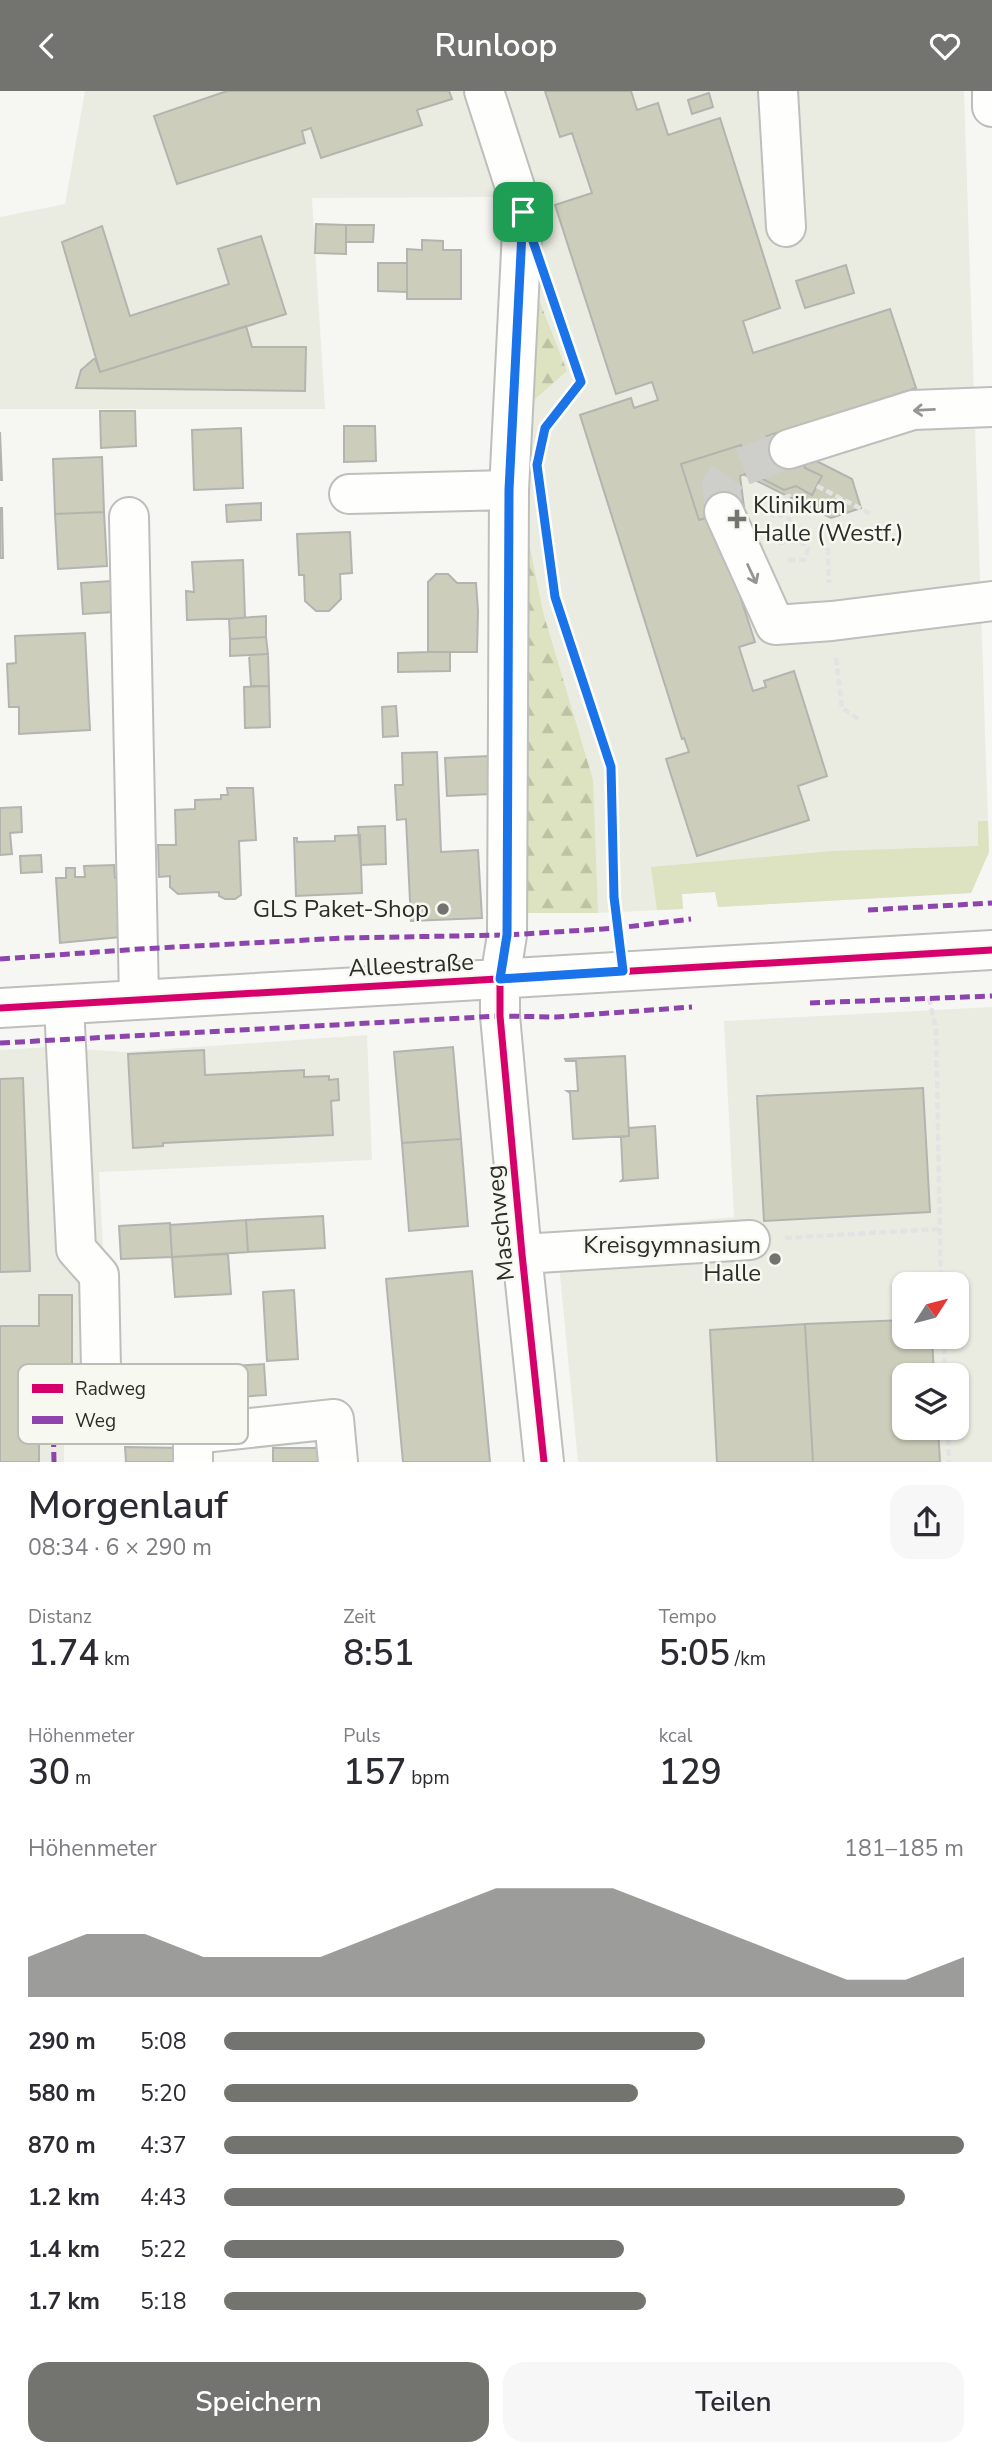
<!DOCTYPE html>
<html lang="de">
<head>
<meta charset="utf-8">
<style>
	:root { --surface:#fff; --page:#f7f7f7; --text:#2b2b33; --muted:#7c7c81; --accent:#737370 }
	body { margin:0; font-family:"Nunito Sans",sans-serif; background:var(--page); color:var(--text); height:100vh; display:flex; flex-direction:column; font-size:26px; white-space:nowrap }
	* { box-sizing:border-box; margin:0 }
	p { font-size:23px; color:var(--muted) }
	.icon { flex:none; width:38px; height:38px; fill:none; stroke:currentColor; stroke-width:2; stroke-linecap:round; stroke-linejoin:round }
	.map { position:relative; height:1371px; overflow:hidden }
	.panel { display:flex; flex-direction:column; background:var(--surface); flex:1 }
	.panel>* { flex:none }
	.needle { width:46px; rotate:54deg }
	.tools { position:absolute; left:892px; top:1181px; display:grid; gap:14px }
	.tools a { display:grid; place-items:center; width:77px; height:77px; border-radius:14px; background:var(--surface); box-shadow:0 2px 5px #0004; font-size:35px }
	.pin { position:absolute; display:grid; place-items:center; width:60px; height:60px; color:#fff; margin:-30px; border-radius:14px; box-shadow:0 4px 10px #0006 }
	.round { display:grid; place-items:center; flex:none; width:74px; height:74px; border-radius:21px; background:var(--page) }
	.summary { display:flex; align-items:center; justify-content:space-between; height:119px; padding:0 28px }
	h1 { font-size:38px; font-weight:600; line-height:52px }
	.metrics { display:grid; grid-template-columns:repeat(3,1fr); gap:10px; height:119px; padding:7px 28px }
	.metrics div { display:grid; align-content:center }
	.metrics b { font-size:35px; font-weight:600 }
	.metrics small { font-size:19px; font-weight:400 }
	.metrics p { font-size:19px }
	.chart { height:196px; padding:14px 28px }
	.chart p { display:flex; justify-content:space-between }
	.chart svg { width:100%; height:126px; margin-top:7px; fill:var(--accent); opacity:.7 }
	.primary-button { display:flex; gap:14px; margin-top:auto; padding:14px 28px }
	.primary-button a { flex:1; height:80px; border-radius:21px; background:var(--accent); color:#fff; font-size:28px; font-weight:600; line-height:80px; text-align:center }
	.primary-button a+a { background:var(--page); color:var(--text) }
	ul { padding:0 28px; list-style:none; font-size:23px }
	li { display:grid; grid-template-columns:112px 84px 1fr; align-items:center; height:52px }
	li i { height:18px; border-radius:9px; background:var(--accent) }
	header { display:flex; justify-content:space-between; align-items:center; height:91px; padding:0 28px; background:var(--accent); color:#fff; font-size:32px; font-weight:600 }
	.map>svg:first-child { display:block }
	.built { fill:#eaece1; fill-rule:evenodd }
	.grass { fill:#dde2c0 }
	.forest { fill:url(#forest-firs) }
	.building { fill:#cccebb; stroke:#b3b4b0; stroke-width:2 }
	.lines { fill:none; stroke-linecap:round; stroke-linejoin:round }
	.minor-tunnel { stroke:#cececb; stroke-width:38; stroke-dasharray:38 19; stroke-linecap:butt }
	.minor-casing { stroke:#bebfbc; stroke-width:42 }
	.path { stroke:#e3e3e3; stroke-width:4.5; stroke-dasharray:7 3.5; stroke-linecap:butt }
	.minor { stroke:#fefefd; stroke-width:38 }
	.quiet { stroke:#8e44ad; stroke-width:5; stroke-dasharray:10 5; stroke-linecap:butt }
	.cycleway-casing { stroke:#f7f9f1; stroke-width:11 }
	.cycleway { stroke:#d6006c; stroke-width:7 }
	.oneway { stroke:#959593 }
	.route-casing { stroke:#fff; stroke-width:14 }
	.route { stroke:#1a73e8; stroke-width:9 }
	.poi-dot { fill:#737370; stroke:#f7f9f1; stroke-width:2.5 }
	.labels { text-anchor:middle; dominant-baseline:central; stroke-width:5; stroke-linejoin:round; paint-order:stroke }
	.poi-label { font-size:24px; fill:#2c2c29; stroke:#f7f9f1; text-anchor:end }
	.street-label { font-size:24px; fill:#2c2c29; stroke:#f7f9f1 }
	.key { fill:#f7f9f1; stroke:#babcb5; stroke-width:2 }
	.key-label { font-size:19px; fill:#2c2c29 }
</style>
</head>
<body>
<header><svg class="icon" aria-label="back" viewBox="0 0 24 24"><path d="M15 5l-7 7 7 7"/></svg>Runloop<svg class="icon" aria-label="heart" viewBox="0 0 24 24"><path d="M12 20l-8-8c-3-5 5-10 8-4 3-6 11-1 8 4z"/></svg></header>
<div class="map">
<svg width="992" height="1371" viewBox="0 0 992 1371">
	<defs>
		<pattern id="forest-firs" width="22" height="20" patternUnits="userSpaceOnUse" patternTransform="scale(1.75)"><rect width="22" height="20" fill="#dde2c0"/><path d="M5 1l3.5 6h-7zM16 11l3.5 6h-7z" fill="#bec2a5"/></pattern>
	</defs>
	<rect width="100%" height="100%" fill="#f6f7f3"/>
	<path class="built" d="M 85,0 L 964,0 L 989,761 L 971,802 L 718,816 L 716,801 L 682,803 L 683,818 L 598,822 L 525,822 L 501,278 L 499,106 L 312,107 L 325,318 L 0,318 L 0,126 L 65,113 Z
		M 992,916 L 992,1371 L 578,1371 L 556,1143 L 734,1126 L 724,930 ZM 905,1194 L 957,1194 L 957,1246 L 905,1246 ZM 905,1284 L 957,1284 L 957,1337 L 905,1337 Z
		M 367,944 L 372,1069 L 99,1081 L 113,1346 L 64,1349 L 64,1371 L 0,1371 L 0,959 L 50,956 L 125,961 Z"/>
	<path class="grass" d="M 978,730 L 988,730 L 989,761 L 971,802 L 718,816 L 715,801 L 682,803 L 683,818 L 657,819 L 651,776 L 833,760 L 978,755 Z"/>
	<path class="forest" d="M 532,191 L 567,280 L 534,309 L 527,442 L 543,521 L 593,689 L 598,822 L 525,822 L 514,401 Z"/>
	<path class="building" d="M 449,0 L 452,8 L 417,19 L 422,34 L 321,67 L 311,37 L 302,40 L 305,52 L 177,93 L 154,25 L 227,0 Z
		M 545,0 L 631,0 L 637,19 L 658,12 L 668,44 L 720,27 L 780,217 L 743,230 L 753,262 L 890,218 L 916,297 L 767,345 L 801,364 L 805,377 L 822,385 L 812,404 L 796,395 L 784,399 L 749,381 L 741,354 L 681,373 L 699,429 L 714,424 L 755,551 L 739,556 L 753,600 L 766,596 L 764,590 L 794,580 L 827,685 L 798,695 L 809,729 L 697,765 L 666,668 L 689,661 L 684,647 L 682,648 L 580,324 L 631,307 L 634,317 L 658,309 L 652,291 L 616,303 L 555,114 L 592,102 L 572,42 L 560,46 Z
		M 709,2 L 713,16 L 692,23 L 688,9 Z
		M 316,133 L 346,134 L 346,163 L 315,162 Z
		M 346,134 L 374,134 L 373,151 L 346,151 Z
		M 102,135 L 130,225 L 229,193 L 218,158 L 261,145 L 286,223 L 100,281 L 62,151 Z
		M 422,149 L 443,150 L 443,159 L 461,159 L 461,208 L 407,208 L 407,158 L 422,159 Z
		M 378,172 L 407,172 L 407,201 L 378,200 Z
		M 846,174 L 854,202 L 805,217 L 796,190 Z
		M 246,235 L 252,256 L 306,256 L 305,300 L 76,297 L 81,279 L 95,267 L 100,281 Z
		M 100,320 L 135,320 L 136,355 L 101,357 Z
		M 344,335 L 375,335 L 376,370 L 344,371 Z
		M 241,337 L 243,397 L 194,399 L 192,339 Z
		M 0,341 L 2,389 L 0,389 Z
		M 767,345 L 852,388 L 861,417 L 831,427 L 745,384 L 749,381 L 784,399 L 796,395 L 812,404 L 822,385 L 805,377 L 801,364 Z
		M 741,354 L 749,381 L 740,385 L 744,416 L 699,429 L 681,373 Z
		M 102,366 L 104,421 L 55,423 L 53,368 Z
		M 261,412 L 261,429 L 227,431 L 226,414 Z
		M 0,417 L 2,417 L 3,467 L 0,467 Z
		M 104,421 L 107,475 L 58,478 L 55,423 Z
		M 350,441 L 352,482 L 340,483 L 341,508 L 329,520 L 316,520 L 305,510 L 304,484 L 299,484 L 297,443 Z
		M 243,469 L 245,527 L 187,529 L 186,500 L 194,501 L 192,471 Z
		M 436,483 L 448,483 L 457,492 L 476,492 L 478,520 L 477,561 L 428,561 L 428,491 Z
		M 112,490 L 114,521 L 83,523 L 81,492 Z
		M 266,525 L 266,546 L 230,548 L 229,528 Z
		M 85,542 L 90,639 L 19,643 L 19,616 L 9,616 L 7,573 L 16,572 L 15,545 Z
		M 266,546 L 268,563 L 230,565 L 230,548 Z
		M 428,561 L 450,561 L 450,580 L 398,581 L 398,562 Z
		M 268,563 L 269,595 L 251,595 L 249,564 Z
		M 269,595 L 270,636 L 245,637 L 244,596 Z
		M 396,615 L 398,645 L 383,646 L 382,616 Z
		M 437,661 L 441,761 L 478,759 L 482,827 L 411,830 L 406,728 L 397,729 L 395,694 L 403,694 L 402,662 Z
		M 489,665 L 491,703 L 447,705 L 445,667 Z
		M 227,697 L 253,697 L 256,749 L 239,750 L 241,804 L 235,808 L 225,808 L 219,805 L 219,801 L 178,803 L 170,796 L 170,785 L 159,786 L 158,754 L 176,754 L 175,719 L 195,718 L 195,709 L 221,708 L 221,704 L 228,704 Z
		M 21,716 L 22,741 L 10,742 L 12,763 L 0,764 L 0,717 Z
		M 385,735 L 386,773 L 361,774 L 358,736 Z
		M 360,744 L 362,802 L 296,805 L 294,747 L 297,747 L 297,751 L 335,750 L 335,745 Z
		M 41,764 L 42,781 L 21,782 L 20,765 Z
		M 114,774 L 115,787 L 117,787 L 120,846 L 60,852 L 56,787 L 66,787 L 66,777 L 75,777 L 75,786 L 85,786 L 84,775 Z
		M 453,956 L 461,1048 L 402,1052 L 394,961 Z
		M 204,959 L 205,984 L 304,979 L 304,986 L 329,985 L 329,989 L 338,988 L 339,1009 L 331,1010 L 333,1044 L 163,1052 L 163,1055 L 133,1057 L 128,963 Z
		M 625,965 L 629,1045 L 573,1048 L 570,1002 L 567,1000 L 578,1000 L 576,970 L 566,970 L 565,968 Z
		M 23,987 L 30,1180 L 0,1181 L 0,988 Z
		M 923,997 L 930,1121 L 764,1130 L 757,1005 Z
		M 655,1035 L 658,1087 L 621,1090 L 623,1088 L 621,1046 L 629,1045 L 629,1037 Z
		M 461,1048 L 468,1135 L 409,1140 L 402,1052 Z
		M 323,1125 L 325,1157 L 248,1161 L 246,1129 Z
		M 246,1129 L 248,1161 L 172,1166 L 170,1134 Z
		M 170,1132 L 172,1166 L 121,1168 L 119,1135 Z
		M 228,1163 L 231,1203 L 175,1206 L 172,1166 Z
		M 472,1180 L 490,1371 L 403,1371 L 386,1188 Z
		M 294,1199 L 298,1268 L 267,1270 L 263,1201 Z
		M 39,1204 L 72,1204 L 72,1312 L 39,1312 L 39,1371 L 0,1371 L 0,1235 L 39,1235 Z
		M 905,1229 L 905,1246 L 932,1246 L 934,1284 L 905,1284 L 905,1337 L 938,1337 L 940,1371 L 813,1371 L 805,1233 Z
		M 805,1233 L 813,1371 L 717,1371 L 710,1239 Z
		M 264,1273 L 266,1304 L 128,1313 L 127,1282 Z
		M 125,1356 L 182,1357 L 182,1371 L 126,1371 Z
		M 273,1357 L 330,1357 L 329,1371 L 273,1371 Z"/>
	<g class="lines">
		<path class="minor-tunnel" d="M 724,421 L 721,394 L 731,380 L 789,358"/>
		<defs>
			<path id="minor" d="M 484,0 L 523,121 L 509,399 L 507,844 L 500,888 L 500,925 L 522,1163 L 544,1371
				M 778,0 L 786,136
				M 992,0 L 992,16
				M 789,358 L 913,319 L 992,316
				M 349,403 L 509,399
				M 724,421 L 775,534 L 832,530 L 992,510
				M 129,426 L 139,908
				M 64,914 L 76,1158 L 99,1184 L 102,1324
				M 0,917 L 992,859
				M 522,1163 L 750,1149
				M 193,1371 L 193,1343 L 334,1328 L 338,1371"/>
		</defs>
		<use href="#minor" class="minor-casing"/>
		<path class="path" d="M 552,329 L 581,291 L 558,222
			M 817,395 L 871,423
			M 775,443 L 788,438 L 791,431 L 786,424 L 774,425 L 767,420 L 774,410 L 789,405 L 808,417
			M 779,452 L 800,450 L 808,458 L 804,469 L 787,469
			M 828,457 L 829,492
			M 550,470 L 555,506 L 611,676 L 614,806 L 619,844
			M 836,567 L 842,617 L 860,629
			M 929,907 L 936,938 L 941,1194
			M 785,1147 L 939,1138
			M 944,1246 L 945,1284
			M 948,1337 L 949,1371"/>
		<use href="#minor" class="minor"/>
		<path class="quiet" d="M 868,819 L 992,812
			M 0,868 L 139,858 L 344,847 L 507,844 L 618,837 L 691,828
			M 810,912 L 992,905
			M 0,952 L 500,925 L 556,926 L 692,916
			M 54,1371 L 53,1323 L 102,1324"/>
		<defs>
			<path id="cycleway" d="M 500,888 L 500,925 L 522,1163 L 544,1371
				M 0,917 L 992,859"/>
		</defs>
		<use href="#cycleway" class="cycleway-casing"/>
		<use href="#cycleway" class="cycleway"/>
	</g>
	<defs><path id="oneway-shaft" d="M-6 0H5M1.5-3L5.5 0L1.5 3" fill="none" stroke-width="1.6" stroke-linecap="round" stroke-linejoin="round" transform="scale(1.75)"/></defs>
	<g class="oneway">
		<use href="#oneway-shaft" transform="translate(924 319) rotate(177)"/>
		<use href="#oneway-shaft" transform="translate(752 483) rotate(65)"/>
	</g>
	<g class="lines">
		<defs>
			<path id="route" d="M 523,121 L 581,291 L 545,337 L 537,374 L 555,506 L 611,676 L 614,806 L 623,880 L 500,888 L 507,844 L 509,399 Z"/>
		</defs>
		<use href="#route" class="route-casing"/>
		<use href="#route" class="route"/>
	</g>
	<g class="poi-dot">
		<path d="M733.5 417.5h7v7h7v7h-7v7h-7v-7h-7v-7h7z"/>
		<circle cx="443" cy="818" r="7"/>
		<circle cx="775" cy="1168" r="7"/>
	</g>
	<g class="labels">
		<g class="poi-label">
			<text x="753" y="414" text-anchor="start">Klinikum<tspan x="753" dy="28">Halle (Westf.)</tspan></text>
			<text x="429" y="818">GLS Paket-Shop</text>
			<text x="761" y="1154">Kreisgymnasium<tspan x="761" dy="28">Halle</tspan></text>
		</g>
		<g class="street-label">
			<text transform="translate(411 874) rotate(-3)">Alleestraße</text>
			<text transform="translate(500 1132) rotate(-96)">Maschweg</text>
		</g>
	</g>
	<rect x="18" y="1273" width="230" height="80" rx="10" class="key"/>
	<rect x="32" y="1293" width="31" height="9" fill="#d6006c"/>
	<rect x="32" y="1325" width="31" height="8" fill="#8e44ad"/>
	<g class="key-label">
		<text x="75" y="1304">Radweg</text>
		<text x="75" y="1336">Weg</text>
	</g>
</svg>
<div class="tools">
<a><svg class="needle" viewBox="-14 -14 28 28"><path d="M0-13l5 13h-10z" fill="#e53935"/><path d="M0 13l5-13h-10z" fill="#7c7c81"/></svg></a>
<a><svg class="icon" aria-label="layers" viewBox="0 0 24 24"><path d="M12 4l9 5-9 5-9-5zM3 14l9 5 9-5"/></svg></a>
</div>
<div class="pin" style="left:523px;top:121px;background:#1e9e55"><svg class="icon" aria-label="arrive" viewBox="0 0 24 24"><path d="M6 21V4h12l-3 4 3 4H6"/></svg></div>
</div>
<section class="panel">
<div class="summary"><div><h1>Morgenlauf</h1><p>08:34 · 6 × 290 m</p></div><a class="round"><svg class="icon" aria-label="share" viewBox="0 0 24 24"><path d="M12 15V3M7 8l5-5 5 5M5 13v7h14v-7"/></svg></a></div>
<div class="metrics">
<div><p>Distanz</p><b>1.74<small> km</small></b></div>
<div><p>Zeit</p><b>8:51</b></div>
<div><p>Tempo</p><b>5:05<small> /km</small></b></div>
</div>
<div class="metrics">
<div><p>Höhenmeter</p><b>30<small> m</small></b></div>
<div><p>Puls</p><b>157<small> bpm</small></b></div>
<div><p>kcal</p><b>129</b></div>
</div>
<div class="chart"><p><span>Höhenmeter</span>181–185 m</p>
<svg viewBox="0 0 160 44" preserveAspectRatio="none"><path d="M0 44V30L10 22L20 22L30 30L40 30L50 30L60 22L70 14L80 6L90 6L100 6L110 14L120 22L130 30L140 38L150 38L160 30V44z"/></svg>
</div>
<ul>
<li><b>290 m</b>5:08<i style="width:65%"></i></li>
<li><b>580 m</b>5:20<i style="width:56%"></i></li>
<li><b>870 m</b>4:37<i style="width:100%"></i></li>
<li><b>1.2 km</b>4:43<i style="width:92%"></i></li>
<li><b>1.4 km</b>5:22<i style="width:54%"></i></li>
<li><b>1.7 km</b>5:18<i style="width:57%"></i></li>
</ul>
<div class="primary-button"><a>Speichern</a><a>Teilen</a></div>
</section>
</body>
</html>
